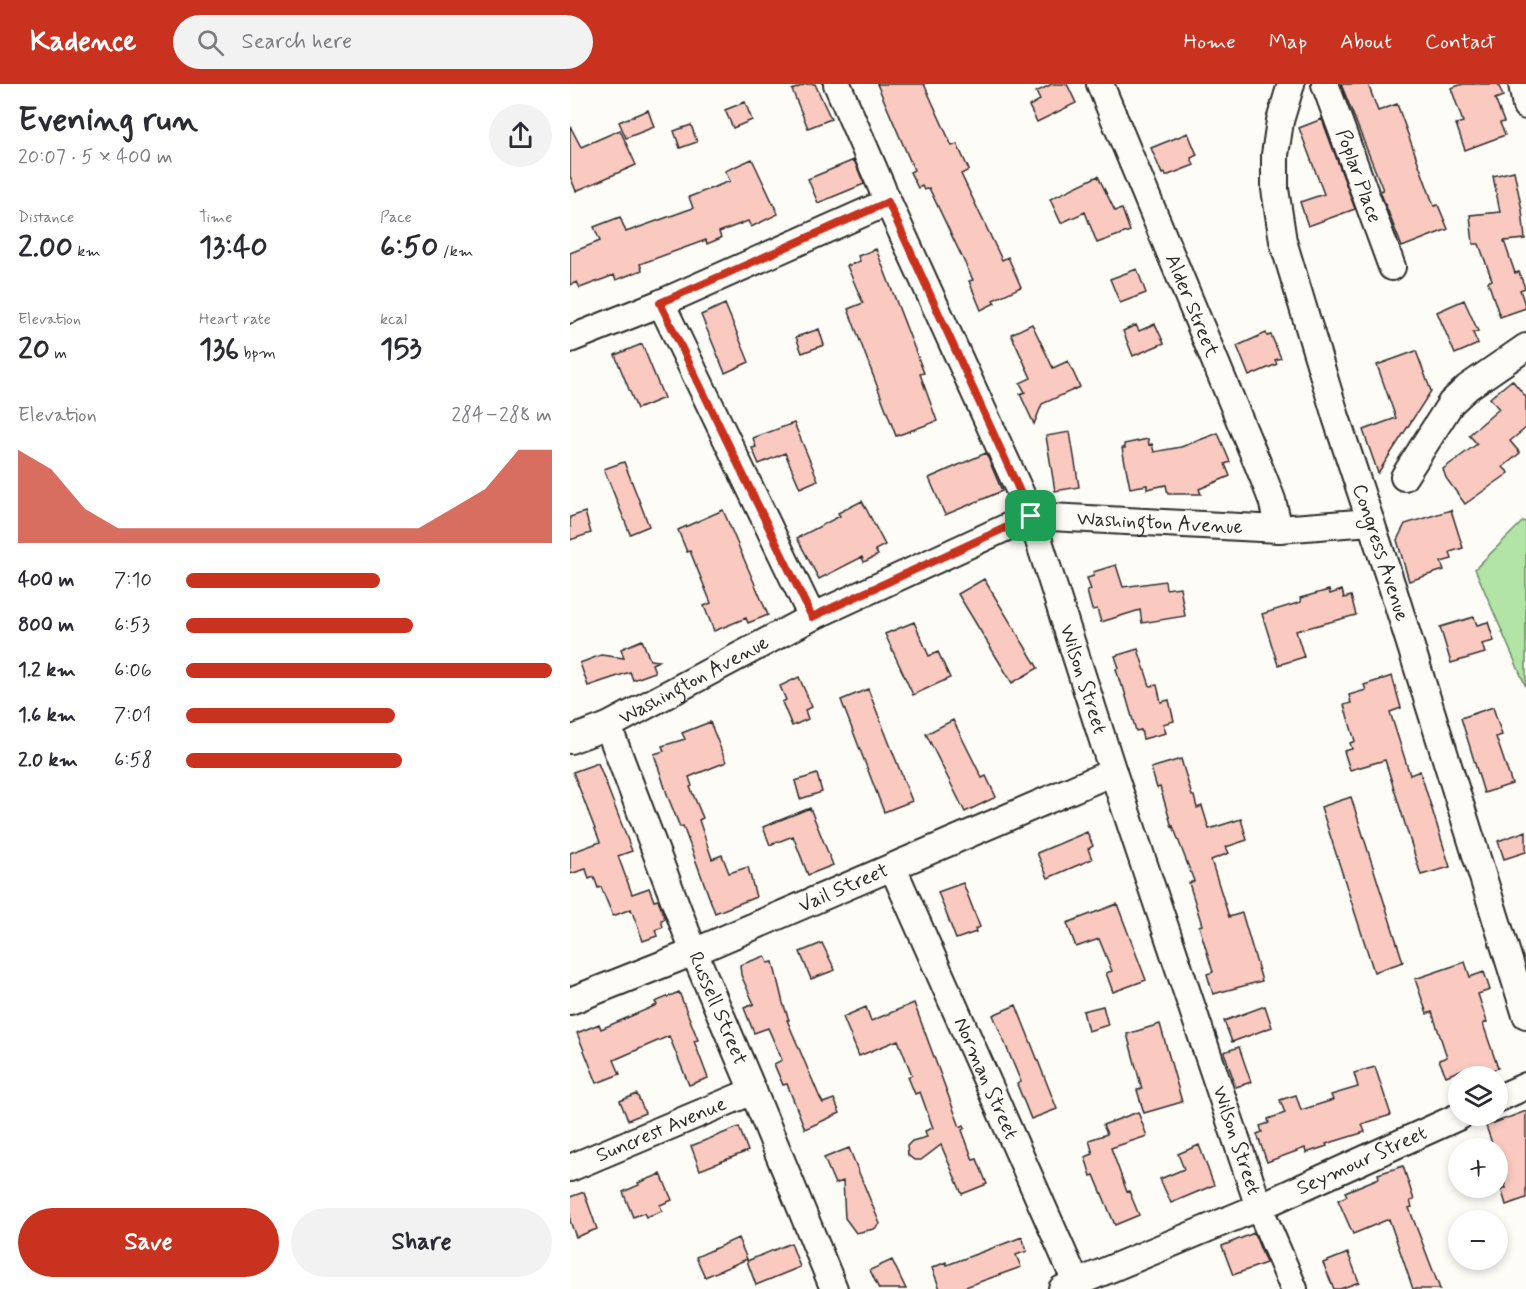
<!DOCTYPE html>
<html lang="en">
<head>
<meta charset="utf-8">
<style>
	:root { --surface:#fff; --page:#f2f2f3; --text:#2b2b33; --muted:#7c7c81; --accent:#c8321e }
	body { margin:0; font-family:Mynerve,sans-serif; background:var(--page); color:var(--text); height:100vh; display:flex; flex-direction:column; font-size:22px; white-space:nowrap }
	* { box-sizing:border-box; margin:0 }
	p { font-size:20px; color:var(--muted) }
	.icon { flex:none; width:33px; height:33px; fill:none; stroke:currentColor; stroke-width:2; stroke-linecap:round; stroke-linejoin:round }
	.map { position:relative; flex:1; overflow:hidden }
	.side { display:flex; flex-direction:column; background:var(--surface); width:570px }
	.side>* { flex:none }
	.tools { position:absolute; left:878px; top:982px; display:grid; gap:12px }
	.tools a { display:grid; place-items:center; width:60px; height:60px; border-radius:50%; background:var(--surface); box-shadow:0 3px 9px #0003; font-size:30px }
	.pin { position:absolute; display:grid; place-items:center; width:51px; height:51px; color:#fff; margin:-26px; border-radius:12px; box-shadow:0 3px 9px #0006 }
	.round { display:grid; place-items:center; flex:none; width:63px; height:63px; border-radius:32px; background:var(--page) }
	.headline { display:flex; align-items:center; justify-content:space-between; height:102px; padding:0 18px }
	h1 { font-size:33px; font-weight:800; line-height:45px }
	.stats { display:grid; grid-template-columns:repeat(3,1fr); gap:9px; height:102px; padding:6px 18px }
	.stats div { display:grid; align-content:center }
	.stats b { font-size:30px; font-weight:800 }
	.stats small { font-size:16px; font-weight:400 }
	.stats p { font-size:16px }
	.chart { height:168px; padding:12px 18px }
	.chart p { display:flex; justify-content:space-between }
	.chart svg { width:100%; height:108px; margin-top:6px; fill:var(--accent); opacity:.7 }
	.cta { display:flex; gap:12px; margin-top:auto; padding:12px 18px }
	.cta a { flex:1; height:69px; border-radius:36px; background:var(--accent); color:#fff; font-size:24px; font-weight:800; line-height:69px; text-align:center }
	.cta a+a { background:var(--page); color:var(--text) }
	ul { padding:0 18px; list-style:none; font-size:20px }
	li { display:grid; grid-template-columns:96px 72px 1fr; align-items:center; height:45px }
	li i { height:15px; border-radius:8px; background:var(--accent) }
	header { display:flex; align-items:center; gap:36px; box-sizing:border-box; height:84px; padding:0 30px; background:var(--accent); color:#fff }
	header strong { font-size:28px }
	nav { display:flex; gap:33px; margin-inline-start:auto; font-size:21px }
	.search { width:420px; height:54px; background:var(--page); display:flex; align-items:center; gap:15px; box-sizing:border-box; padding:0 21px; border-radius:33px; color:var(--muted); font-size:22px }
	main { display:flex; flex:1; min-height:0 }
	.map>svg:first-child { display:block }
	.green { fill:#b1e4a5; stroke:#6e8868; stroke-width:1.5 }
	.building { fill:#facac1; stroke:#2b2b2b; stroke-width:1.5 }
	.lines { fill:none; stroke-linecap:round; stroke-linejoin:round }
	.minor-casing { stroke:#2b2b2b; stroke-width:30 }
	.minor { stroke:#fdfcf7; stroke-width:26 }
	.route-casing { stroke:#fff; stroke-width:12 }
	.route { stroke:#c8321e; stroke-width:8 }
	.labels { text-anchor:middle; dominant-baseline:central; stroke-width:5; stroke-linejoin:round; paint-order:stroke }
	.street-label { font-size:20px; fill:#2b2b2b; stroke:#fdfcf7 }
</style>
</head>
<body>
<header>
<strong>Kadence</strong>
<div class="search"><svg class="icon" aria-label="search" viewBox="0 0 24 24"><circle cx="10" cy="10" r="6"/><path d="M15 15l6 6"/></svg>Search here</div>
<nav><a>Home</a><a>Map</a><a>About</a><a>Contact</a></nav>
</header>
<main>
<section class="side">
<div class="headline"><div><h1>Evening run</h1><p>20:07 · 5 × 400 m</p></div><a class="round"><svg class="icon" aria-label="share" viewBox="0 0 24 24"><path d="M12 15V3M7 8l5-5 5 5M5 13v7h14v-7"/></svg></a></div>
<div class="stats">
<div><p>Distance</p><b>2.00<small> km</small></b></div>
<div><p>Time</p><b>13:40</b></div>
<div><p>Pace</p><b>6:50<small> /km</small></b></div>
</div>
<div class="stats">
<div><p>Elevation</p><b>20<small> m</small></b></div>
<div><p>Heart rate</p><b>136<small> bpm</small></b></div>
<div><p>kcal</p><b>153</b></div>
</div>
<div class="chart"><p><span>Elevation</span>284–288 m</p>
<svg viewBox="0 0 160 44" preserveAspectRatio="none"><path d="M0 44V6L10 14L20 30L30 38L40 38L50 38L60 38L70 38L80 38L90 38L100 38L110 38L120 38L130 30L140 22L150 6L160 6V44z"/></svg>
</div>
<ul>
<li><b>400 m</b>7:10<i style="width:53%"></i></li>
<li><b>800 m</b>6:53<i style="width:62%"></i></li>
<li><b>1.2 km</b>6:06<i style="width:100%"></i></li>
<li><b>1.6 km</b>7:01<i style="width:57%"></i></li>
<li><b>2.0 km</b>6:58<i style="width:59%"></i></li>
</ul>
<div class="cta"><a>Save</a><a>Share</a></div>
</section>
<div class="map">
<svg width="956" height="1205" viewBox="0 0 956 1205">
	<rect width="100%" height="100%" fill="#fdfcf7"/>
	<filter id="ink" filterUnits="userSpaceOnUse"><feTurbulence type="fractalNoise" baseFrequency=".0167" numOctaves="2"/><feDisplacementMap in="SourceGraphic" scale="12" xChannelSelector="R" yChannelSelector="G"/><feConvolveMatrix kernelMatrix="1 2 1 2 8 2 1 2 1" color-interpolation-filters="sRGB"/></filter>
	<g filter="url(#ink)">
		<path class="green" d="M 953,437 L 956,438 L 956,603 L 905,485 Z"/>
		<path class="building" d="M 236,0 L 245,0 L 261,35 L 238,44 L 222,6 Z
			M 307,0 L 354,0 L 382,62 L 387,60 L 399,86 L 391,90 L 432,176 L 438,173 L 451,203 L 423,216 L 425,219 L 411,226 L 399,197 L 403,196 L 359,104 L 354,106 L 352,102 L 348,104 L 340,88 L 344,86 Z
			M 482,0 L 497,0 L 506,19 L 467,38 L 459,22 L 470,16 L 466,8 Z
			M 771,0 L 798,0 L 808,27 L 827,20 L 864,122 L 868,121 L 878,145 L 832,163 L 810,107 L 813,106 Z
			M 893,0 L 928,0 L 933,12 L 925,15 L 934,38 L 930,39 L 935,51 L 895,66 L 886,40 L 893,38 L 881,4 Z
			M 175,18 L 182,36 L 163,44 L 155,26 Z
			M 78,26 L 84,43 L 56,54 L 49,38 Z
			M 752,35 L 785,125 L 738,142 L 730,118 L 754,110 L 729,44 Z
			M 121,41 L 127,58 L 110,64 L 104,47 Z
			M 0,42 L 11,63 L 50,46 L 66,81 L 6,107 L 0,92 Z
			M 618,49 L 627,71 L 621,74 L 624,81 L 596,92 L 595,89 L 592,90 L 581,64 Z
			M 182,75 L 208,130 L 181,143 L 178,137 L 149,148 L 151,154 L 137,160 L 136,156 L 70,180 L 72,186 L 46,196 L 44,191 L 10,204 L 7,198 L 0,201 L 0,169 L 30,157 L 24,143 L 50,133 L 56,148 L 123,124 L 119,113 L 160,97 L 155,87 Z
			M 284,76 L 294,100 L 248,119 L 238,95 Z
			M 944,87 L 952,126 L 955,155 L 934,157 L 945,189 L 949,188 L 955,204 L 950,206 L 956,224 L 930,233 L 918,198 L 922,196 L 909,160 L 903,160 L 900,131 L 930,128 L 923,92 Z
			M 528,92 L 545,127 L 552,125 L 560,147 L 527,159 L 515,128 L 491,139 L 480,115 Z
			M 306,165 L 354,289 L 350,290 L 367,337 L 326,352 L 278,225 L 293,219 L 277,182 L 290,177 L 288,172 Z
			M 567,185 L 576,209 L 550,219 L 540,195 Z
			M 894,216 L 908,247 L 903,249 L 908,260 L 885,270 L 867,228 Z
			M 155,220 L 179,278 L 155,289 L 131,231 Z
			M 462,240 L 483,284 L 498,277 L 510,303 L 472,320 L 464,340 L 450,310 L 455,308 L 450,299 L 461,294 L 441,250 Z
			M 585,240 L 594,259 L 563,272 L 553,247 L 566,241 L 569,247 Z
			M 249,245 L 254,261 L 232,269 L 226,253 Z
			M 696,249 L 697,252 L 701,251 L 711,274 L 705,276 L 707,280 L 679,292 L 667,262 Z
			M 72,260 L 94,314 L 67,325 L 45,271 Z
			M 846,267 L 861,307 L 808,389 L 793,346 L 826,334 L 807,281 Z
			M 942,296 L 956,313 L 956,344 L 940,357 L 950,369 L 933,383 L 939,389 L 895,420 L 876,394 L 873,385 L 907,360 L 899,351 L 929,325 L 920,314 Z
			M 224,339 L 248,396 L 230,404 L 215,369 L 189,380 L 182,364 L 186,363 L 183,354 Z
			M 500,348 L 509,403 L 485,407 L 476,352 Z
			M 648,349 L 660,378 L 655,380 L 660,392 L 629,405 L 631,410 L 598,410 L 596,401 L 577,405 L 577,401 L 560,404 L 552,364 L 555,364 L 554,360 L 578,355 L 579,361 L 582,360 L 584,368 L 611,363 Z
			M 416,369 L 432,407 L 375,431 L 359,394 Z
			M 54,378 L 79,442 L 60,450 L 34,385 Z
			M 292,417 L 315,461 L 305,466 L 308,471 L 294,478 L 292,473 L 249,495 L 227,454 L 270,432 L 268,429 Z
			M 153,426 L 198,531 L 178,539 L 176,534 L 144,547 L 134,522 L 141,519 L 120,467 L 117,468 L 108,446 Z
			M 881,426 L 893,464 L 880,468 L 882,475 L 871,478 L 874,486 L 839,497 L 827,456 L 835,440 Z
			M 15,428 L 21,449 L 0,456 L 0,433 Z
			M 546,481 L 553,503 L 595,497 L 596,505 L 610,503 L 615,532 L 572,539 L 570,526 L 531,538 L 527,525 L 522,526 L 517,507 L 521,506 L 517,494 L 524,492 L 523,488 Z
			M 414,495 L 468,584 L 442,599 L 388,510 Z
			M 759,506 L 760,510 L 772,506 L 774,514 L 781,512 L 786,531 L 726,547 L 734,573 L 708,581 L 692,530 L 731,518 L 730,514 Z
			M 904,533 L 907,541 L 918,538 L 924,557 L 912,560 L 915,569 L 881,579 L 870,543 Z
			M 344,538 L 359,572 L 368,568 L 380,594 L 343,611 L 315,550 Z
			M 72,556 L 80,576 L 89,577 L 82,580 L 85,588 L 63,596 L 60,588 L 18,602 L 10,579 L 31,571 L 54,574 L 51,565 Z
			M 568,565 L 580,602 L 587,601 L 591,618 L 599,616 L 604,637 L 593,640 L 596,649 L 573,655 L 571,646 L 566,647 L 553,602 L 551,602 L 546,585 L 549,584 L 545,572 Z
			M 822,592 L 831,624 L 820,628 L 840,691 L 850,687 L 880,783 L 851,791 L 815,676 L 780,686 L 774,667 L 782,665 L 780,659 L 785,657 L 774,621 L 781,619 L 779,611 L 796,606 L 794,601 Z
			M 229,593 L 242,623 L 235,626 L 238,635 L 222,642 L 212,618 L 216,616 L 210,602 Z
			M 298,605 L 342,717 L 314,728 L 271,616 Z
			M 923,623 L 932,651 L 926,653 L 942,700 L 914,709 L 891,634 Z
			M 383,636 L 412,694 L 416,692 L 426,713 L 395,728 L 356,650 Z
			M 140,638 L 156,678 L 119,693 L 122,702 L 120,703 L 133,734 L 129,736 L 142,775 L 152,771 L 159,789 L 178,783 L 186,813 L 145,829 L 113,742 L 110,743 L 98,713 L 84,670 L 94,667 L 92,662 L 115,655 L 112,649 Z
			M 611,675 L 622,712 L 624,712 L 627,724 L 632,722 L 639,745 L 671,735 L 677,756 L 656,763 L 659,769 L 641,776 L 659,833 L 672,829 L 692,897 L 643,910 L 637,890 L 643,888 L 629,842 L 632,841 L 619,799 L 624,797 L 603,742 L 602,743 L 590,703 L 587,704 L 581,684 Z
			M 28,679 L 62,767 L 48,772 L 62,810 L 79,804 L 84,817 L 88,816 L 95,835 L 91,836 L 93,843 L 85,846 L 87,852 L 73,857 L 61,825 L 43,832 L 31,803 L 28,804 L 24,793 L 19,795 L 16,785 L 0,790 L 0,769 L 30,758 L 3,688 Z
			M 247,690 L 252,708 L 230,715 L 225,697 Z
			M 781,713 L 833,878 L 804,888 L 751,723 Z
			M 240,724 L 263,781 L 238,791 L 223,752 L 200,761 L 193,743 Z
			M 956,747 L 956,768 L 934,775 L 928,757 Z
			M 517,748 L 523,762 L 518,765 L 522,775 L 478,794 L 467,769 Z
			M 393,799 L 410,843 L 405,845 L 406,848 L 386,855 L 368,808 Z
			M 547,820 L 576,896 L 543,908 L 536,889 L 542,887 L 529,855 L 506,863 L 497,839 Z
			M 252,859 L 265,886 L 241,895 L 230,868 Z
			M 195,872 L 198,879 L 203,878 L 213,919 L 219,936 L 217,936 L 250,1014 L 253,1019 L 264,1015 L 270,1029 L 235,1045 L 217,1000 L 213,1001 L 204,980 L 212,976 L 198,944 L 184,949 L 174,924 L 184,920 L 171,891 L 170,881 Z
			M 895,878 L 900,893 L 914,888 L 920,906 L 908,910 L 917,938 L 913,940 L 928,984 L 901,993 L 896,993 L 893,985 L 876,992 L 869,976 L 877,973 L 862,928 L 857,930 L 845,895 Z
			M 109,908 L 128,956 L 124,957 L 138,994 L 119,1001 L 99,952 L 44,976 L 50,990 L 27,999 L 7,949 L 29,940 L 31,945 L 87,921 L 85,918 Z
			M 344,919 L 390,1043 L 394,1041 L 395,1044 L 392,1046 L 403,1076 L 407,1075 L 417,1100 L 392,1110 L 371,1061 L 351,1076 L 344,1076 L 338,1071 L 337,1062 L 342,1057 L 357,1053 L 355,1047 L 363,1044 L 350,1008 L 345,1010 L 338,993 L 342,991 L 328,956 L 289,972 L 273,933 L 296,923 L 301,937 Z
			M 446,921 L 487,1025 L 461,1035 L 447,1000 L 451,998 L 423,931 Z
			M 533,922 L 538,941 L 518,947 L 513,927 Z
			M 695,922 L 702,943 L 662,958 L 654,937 Z
			M 590,940 L 612,1018 L 574,1029 L 567,1006 L 572,1005 L 557,950 Z
			M 669,963 L 681,998 L 666,1003 L 654,968 Z
			M 805,983 L 821,1031 L 792,1040 L 795,1048 L 756,1060 L 757,1062 L 736,1069 L 735,1064 L 697,1078 L 687,1050 L 692,1048 L 690,1042 L 699,1039 L 698,1035 L 715,1029 L 710,1016 L 726,1011 L 731,1026 L 763,1016 L 761,1011 L 788,1003 L 784,989 Z
			M 67,1010 L 75,1029 L 58,1036 L 50,1017 Z
			M 956,1027 L 956,1114 L 936,1121 L 931,1104 L 936,1104 L 927,1075 L 927,1065 L 924,1065 L 916,1042 Z
			M 568,1028 L 577,1052 L 541,1064 L 557,1108 L 559,1107 L 569,1131 L 545,1141 L 524,1091 L 521,1092 L 515,1073 L 523,1070 L 519,1056 L 537,1050 L 533,1041 Z
			M 169,1043 L 178,1067 L 130,1086 L 121,1062 Z
			M 629,1061 L 644,1101 L 601,1119 L 590,1095 L 614,1085 L 608,1070 Z
			M 279,1064 L 310,1140 L 304,1145 L 286,1149 L 275,1134 L 273,1097 L 265,1100 L 254,1074 Z
			M 833,1082 L 844,1116 L 840,1117 L 842,1123 L 839,1124 L 870,1205 L 843,1205 L 819,1135 L 783,1150 L 768,1116 L 777,1112 L 775,1108 L 809,1094 L 808,1090 Z
			M 91,1090 L 102,1116 L 90,1121 L 92,1127 L 76,1133 L 74,1129 L 63,1133 L 53,1108 L 69,1101 L 68,1099 Z
			M 14,1108 L 27,1145 L 6,1153 L 0,1137 L 0,1113 Z
			M 684,1149 L 696,1179 L 663,1191 L 652,1162 Z
			M 452,1153 L 457,1167 L 446,1171 L 451,1183 L 390,1205 L 370,1205 L 362,1184 L 376,1178 L 377,1181 Z
			M 168,1154 L 177,1175 L 135,1193 L 126,1173 Z
			M 221,1159 L 230,1183 L 186,1201 L 177,1177 Z
			M 778,1169 L 789,1198 L 770,1205 L 764,1205 L 753,1179 Z
			M 322,1176 L 336,1205 L 309,1205 L 300,1186 Z"/>
		<g class="lines">
			<defs>
				<g id="minor">
					<path id="s1" d="M 267,0 L 318,118 L 461,432 L 543,688 L 689,1123 L 724,1205"/>
					<path id="s2" d="M 530,0 L 694,395 L 702,416 L 709,445"/>
					<path id="s3" d="M 721,0 L 710,37 L 705,71 L 705,105 L 713,157 L 766,333 L 822,502 L 956,931"/>
					<path id="s4" d="M 755,0 L 822,183"/>
					<path d="M 952,0 L 956,22"/>
					<path d="M 91,219 L 242,533"/>
					<path d="M 0,255 L 91,219 L 318,118"/>
					<path d="M 834,393 L 881,319 L 898,303 L 956,263"/>
					<path id="s5" d="M 38,642 L 124,868 L 183,1007 L 264,1205"/>
					<path id="s6" d="M 0,656 L 38,642 L 242,533 L 461,432 L 709,445 L 801,438"/>
					<path id="s7" d="M 323,784 L 509,1205"/>
					<path id="s8" d="M 0,917 L 124,868 L 543,688"/>
					<path d="M 927,1015 L 956,1002"/>
					<path id="s9" d="M 0,1084 L 183,1007"/>
					<path id="s10" d="M 492,1205 L 689,1123 L 890,1032"/>
				</g>
			</defs>
			<use href="#minor" class="minor-casing"/>
			<use href="#minor" class="minor"/>
		</g>
	</g>
	<g class="lines" filter="url(#ink)">
		<defs>
			<path id="route" d="M 318,118 L 461,432 L 242,533 L 90,219 Z"/>
		</defs>
		<use href="#route" class="route-casing"/>
		<use href="#route" class="route"/>
	</g>
	<g class="labels">
		<g class="street-label">
			<text stroke="none"><textPath href="#s4" startOffset="98">Poplar Place</textPath></text>
			<text stroke="none"><textPath href="#s2" startOffset="240">Alder Street</textPath></text>
			<text stroke="none"><textPath href="#s6" startOffset="642">Washington Avenue</textPath></text>
			<text stroke="none"><textPath href="#s3" startOffset="486">Congress Avenue</textPath></text>
			<text stroke="none"><textPath href="#s1" startOffset="645">Wilson Street</textPath></text>
			<text stroke="none"><textPath href="#s6" startOffset="138">Washington Avenue</textPath></text>
			<text stroke="none"><textPath href="#s8" startOffset="296">Vail Street</textPath></text>
			<text stroke="none"><textPath href="#s5" startOffset="303">Russell Street</textPath></text>
			<text stroke="none"><textPath href="#s7" startOffset="230">Norman Street</textPath></text>
			<text stroke="none"><textPath href="#s9" startOffset="99">Suncrest Avenue</textPath></text>
			<text stroke="none"><textPath href="#s1" startOffset="1131">Wilson Street</textPath></text>
			<text stroke="none"><textPath href="#s10" startOffset="326">Seymour Street</textPath></text>
		</g>
	</g>
</svg>
<div class="tools">
<a><svg class="icon" aria-label="layers" viewBox="0 0 24 24"><path d="M12 4l9 5-9 5-9-5zM3 14l9 5 9-5"/></svg></a>
<a>+</a>
<a>−</a>
</div>
<div class="pin" style="left:461px;top:432px;background:#1e9e55"><svg class="icon" aria-label="arrive" viewBox="0 0 24 24"><path d="M6 21V4h12l-3 4 3 4H6"/></svg></div>
</div>
</main>
</body>
</html>
